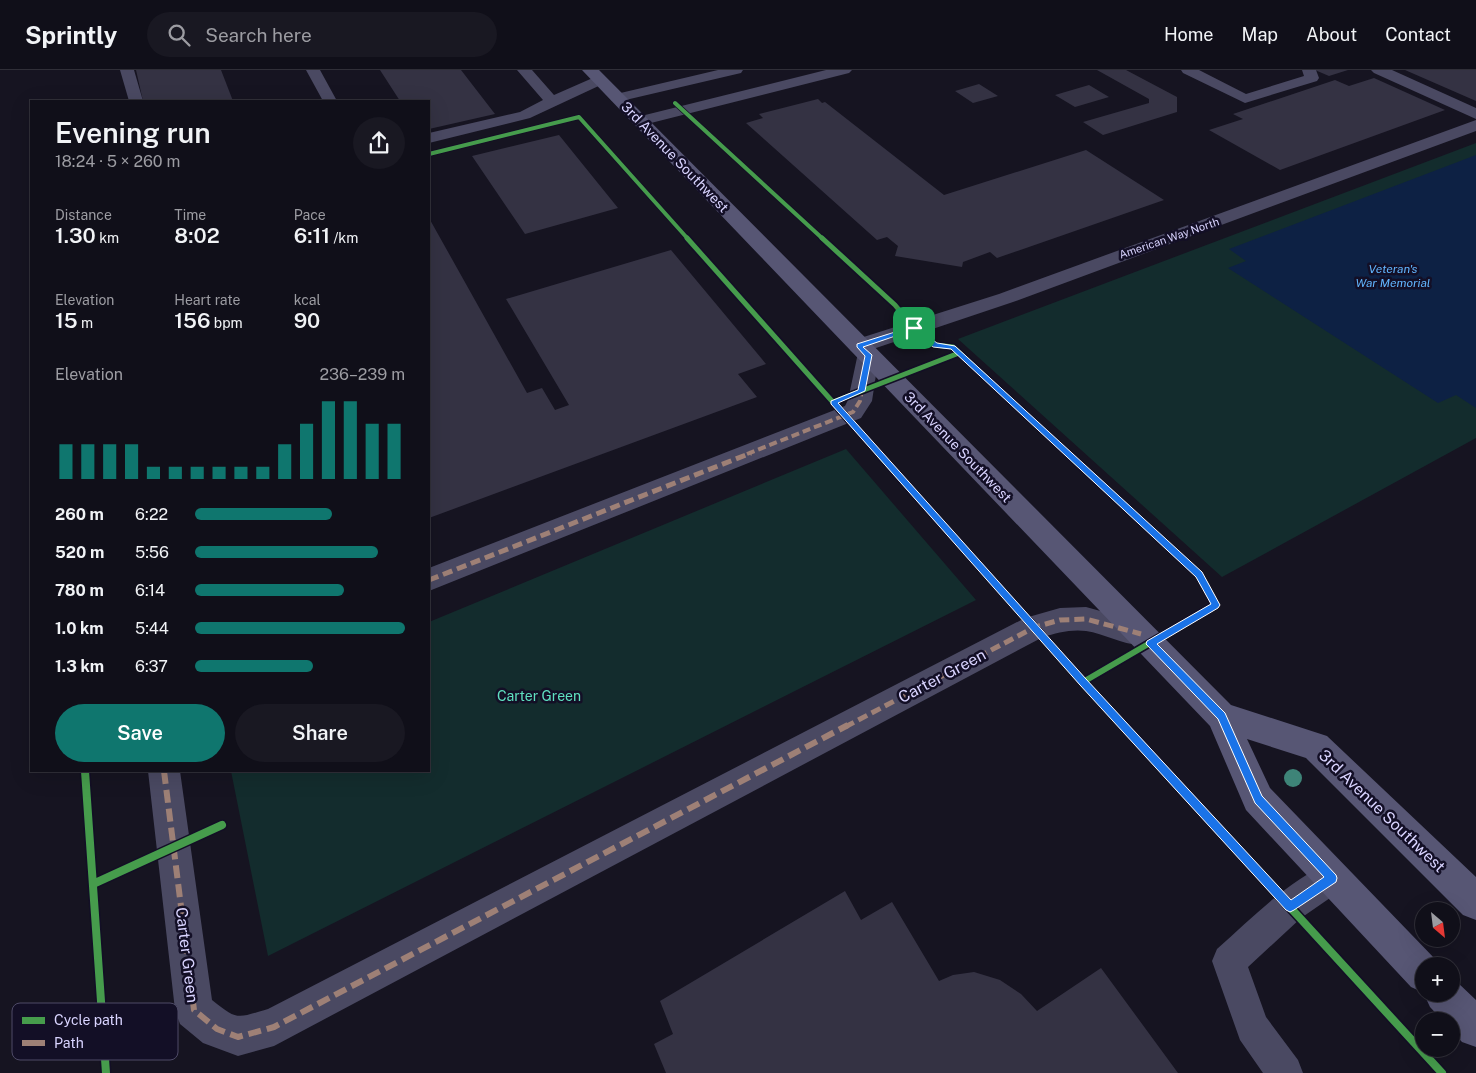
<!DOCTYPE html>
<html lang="en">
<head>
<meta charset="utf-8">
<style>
	:root { --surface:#100f19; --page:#191822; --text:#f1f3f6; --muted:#9c9ca2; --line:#302f38; --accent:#0f766e }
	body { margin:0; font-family:"Public Sans",sans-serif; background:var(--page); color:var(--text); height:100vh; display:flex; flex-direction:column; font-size:19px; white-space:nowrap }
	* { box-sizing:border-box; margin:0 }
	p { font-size:16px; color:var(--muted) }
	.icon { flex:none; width:28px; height:28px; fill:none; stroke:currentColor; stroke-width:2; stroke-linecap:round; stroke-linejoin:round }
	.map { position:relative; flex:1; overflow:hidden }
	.side { position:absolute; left:30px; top:30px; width:400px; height:672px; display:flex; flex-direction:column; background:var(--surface); border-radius:0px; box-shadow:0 5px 20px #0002,0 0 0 1px var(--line) }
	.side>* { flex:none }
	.needle { width:32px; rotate:152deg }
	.controls { position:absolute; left:1415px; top:832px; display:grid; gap:10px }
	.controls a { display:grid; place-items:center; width:45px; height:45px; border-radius:50%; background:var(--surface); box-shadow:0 5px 20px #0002,0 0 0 1px var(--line); font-size:25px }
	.pin { position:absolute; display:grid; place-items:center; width:42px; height:42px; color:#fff; margin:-21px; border-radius:10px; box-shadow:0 2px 8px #0006 }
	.round { display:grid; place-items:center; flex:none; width:52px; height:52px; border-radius:26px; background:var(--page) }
	.overview { display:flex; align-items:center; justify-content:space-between; height:85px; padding:0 25px }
	h1 { font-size:28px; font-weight:600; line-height:38px }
	.metrics { display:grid; grid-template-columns:repeat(3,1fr); gap:8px; height:85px; padding:5px 25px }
	.metrics div { display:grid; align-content:center }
	.metrics b { font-size:21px; font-weight:600 }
	.metrics small { font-size:14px; font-weight:400 }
	.metrics p { font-size:14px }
	.chart { height:140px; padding:10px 25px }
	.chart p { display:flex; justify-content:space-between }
	.chart svg { width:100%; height:90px; margin-top:5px; stroke:var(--accent); stroke-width:6 }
	.action { display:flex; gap:10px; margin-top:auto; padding:10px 25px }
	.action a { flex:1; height:58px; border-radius:30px; background:var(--accent); color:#fff; font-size:20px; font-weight:600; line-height:58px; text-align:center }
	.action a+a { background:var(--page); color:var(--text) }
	ul { padding:0 25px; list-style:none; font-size:16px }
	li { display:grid; grid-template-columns:80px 60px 1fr; align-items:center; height:38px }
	li i { height:12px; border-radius:6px; background:var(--accent) }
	header { display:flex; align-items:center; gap:30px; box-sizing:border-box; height:70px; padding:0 25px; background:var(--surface); border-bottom:1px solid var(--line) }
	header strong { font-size:24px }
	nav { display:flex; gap:28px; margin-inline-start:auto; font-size:18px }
	.search { width:350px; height:45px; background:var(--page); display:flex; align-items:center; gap:12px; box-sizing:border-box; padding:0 18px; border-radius:28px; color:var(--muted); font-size:19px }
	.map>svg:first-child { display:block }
	.green { fill:#132c2d }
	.water { fill:#0d2144 }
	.building { fill:#343243 }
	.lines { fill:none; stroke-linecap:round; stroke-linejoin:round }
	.lane { fill:#4a4962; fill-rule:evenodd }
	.street { fill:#4a4962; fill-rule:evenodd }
	.secondary { fill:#575674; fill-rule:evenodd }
	.quiet-far2 { stroke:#9e8076; stroke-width:4; stroke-dasharray:8 4; stroke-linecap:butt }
	.quiet-far1 { stroke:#9e8076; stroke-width:5; stroke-dasharray:10 5; stroke-linecap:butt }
	.quiet { stroke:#9e8076; stroke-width:6; stroke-dasharray:13 6; stroke-linecap:butt }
	.cycleway-far3-casing { stroke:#130f26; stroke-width:5.5 }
	.cycleway-far2-casing { stroke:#130f26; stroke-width:8 }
	.cycleway-far1-casing { stroke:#130f26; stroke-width:9 }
	.cycleway-casing { stroke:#130f26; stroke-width:11 }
	.cycleway-far3 { stroke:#469c4c; stroke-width:4 }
	.cycleway-far2 { stroke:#469c4c; stroke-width:5 }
	.cycleway-far1 { stroke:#469c4c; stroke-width:6 }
	.cycleway { stroke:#469c4c; stroke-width:8 }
	.tree { fill:#3e8478 }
	.route { fill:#1a73e8; stroke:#fff; fill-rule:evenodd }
	.labels { text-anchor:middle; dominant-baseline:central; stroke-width:5; stroke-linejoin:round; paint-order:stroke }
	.far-street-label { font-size:11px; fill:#d9d4ff; stroke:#130f26 }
	.far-water-label { font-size:12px; font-style:italic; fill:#62b6ff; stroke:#130f26 }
	.street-label { font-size:14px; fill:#d9d4ff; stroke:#130f26 }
	.park-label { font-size:14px; fill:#5fe0c0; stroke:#130f26 }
	.near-street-label { font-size:16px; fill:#d9d4ff; stroke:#130f26 }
	.key { fill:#130f26; stroke:#4e4a67; stroke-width:1 }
	.key-label { font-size:14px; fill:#d9d4ff }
</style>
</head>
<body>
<header>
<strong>Sprintly</strong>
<div class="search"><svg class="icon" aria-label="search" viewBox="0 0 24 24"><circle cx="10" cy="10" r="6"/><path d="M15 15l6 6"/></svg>Search here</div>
<nav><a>Home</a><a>Map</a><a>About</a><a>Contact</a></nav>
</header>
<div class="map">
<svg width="1476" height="1003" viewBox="0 0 1476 1003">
	<rect width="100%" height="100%" fill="#161421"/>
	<path class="green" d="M 1476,73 L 1476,368 L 1222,507 L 958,269 Z
		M 846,379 L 976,530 L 268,886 L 231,701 L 429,701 L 429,552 Z"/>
	<path class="water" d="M 1476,85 L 1476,338 L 1456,325 L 1438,333 L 1228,198 L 1246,191 L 1229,179 Z"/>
	<path class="building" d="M 136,0 L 221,0 L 233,31 L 143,31 Z
		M 380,0 L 461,0 L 495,44 L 429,59 L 429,31 L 400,31 Z
		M 1097,0 L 1126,0 L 1177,27 L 1177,42 L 1103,65 L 1083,52 L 1149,33 L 1149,29 Z
		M 1315,0 L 1348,0 L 1329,6 Z
		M 1405,0 L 1476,0 L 1476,31 Z
		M 1374,8 L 1445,40 L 1280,100 L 1209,60 L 1243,49 L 1233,44 L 1335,10 L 1349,16 Z
		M 979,14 L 998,26 L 973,33 L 955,21 Z
		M 1089,15 L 1109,27 L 1075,37 L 1055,25 Z
		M 818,29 L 822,33 L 825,32 L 944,125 L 1086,80 L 1164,130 L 997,188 L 990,182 L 963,192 L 962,197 L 895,186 L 898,176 L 887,167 L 877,170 L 746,53 L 763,48 L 759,44 Z
		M 559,65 L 618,138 L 525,164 L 472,86 Z
		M 429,148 L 527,323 L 542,318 L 555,340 L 569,335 L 506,229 L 671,180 L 766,294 L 738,304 L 757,327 L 429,448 Z
		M 845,821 L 861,850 L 892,832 L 939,911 L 953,905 L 974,902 L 1000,910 L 1021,924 L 1037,941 L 1101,898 L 1178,1003 L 666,1003 L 654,974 L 673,964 L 660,931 Z"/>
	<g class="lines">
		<path class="lane" d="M 120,0 L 134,0 L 143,31 L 129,31 Z
			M 306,0 L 320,0 L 337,31 L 323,31 Z
			M 517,0 L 532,0 L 554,25 L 595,7 L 600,6 L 607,10 L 605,13 L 530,48 L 429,73 L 429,63 L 520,42 L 543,30 Z
			M 718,0 L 743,0 L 741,3 L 617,32 L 612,31 L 610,28 L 612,25 Z
			M 1181,0 L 1199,0 L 1246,24 L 1304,6 L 1302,0 L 1316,0 L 1319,8 L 1317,11 L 1245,33 L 1183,3 Z
			M 1332,792 L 1343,797 L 1348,808 L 1343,819 L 1301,848 L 1248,897 L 1266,947 L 1298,990 L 1303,1003 L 1263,1003 L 1240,970 L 1212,891 L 1217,879 C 1252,848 1288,810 1332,792 Z"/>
		<path class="street" d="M 826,0 L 852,0 L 849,3 L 639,56 L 633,54 L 631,51 L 633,48 Z
			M 1371,0 L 1392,0 L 1476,38 L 1476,49 L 1374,3 Z
			M 1476,50 L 1476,61 L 1013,232 L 873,279 L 876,280 L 879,285 L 872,331 L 861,348 L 429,521 L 429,498 L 845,336 L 848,330 L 858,283 L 851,281 L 848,276 L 851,271 L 999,224 Z
			M 1086,537 L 1151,555 L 1156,564 L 1151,573 C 1130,580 1108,564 1086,561 C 1071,559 1056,563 1043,567 L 274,976 L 238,986 L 203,973 L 180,954 L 175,940 L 148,701 L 180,701 L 212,930 C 238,951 237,948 268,939 L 1025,548 L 1060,538 Z"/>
		<path class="secondary" d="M 582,0 L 599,0 L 1231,635 L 1327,666 L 1476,807 L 1476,850 L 1463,845 L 1306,688 L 1247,669 L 1270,718 L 1437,891 L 1439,896 L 1424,896 L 1424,923 L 1411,917 L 1246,740 L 1210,656 Z
			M 1451,908 L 1456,911 L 1476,930 L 1476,977 L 1462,972 L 1451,960 L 1451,951 L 1443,951 L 1430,937 L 1424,924 L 1451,924 Z"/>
		<path class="quiet-far2" d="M 747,384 L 853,342 L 860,331 L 868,285"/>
		<path class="quiet-far1" d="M 429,510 L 751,383
			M 845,657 L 1035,557 L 1060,550 L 1086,549 L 1141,564"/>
		<path class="quiet" d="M 164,701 L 194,940 L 217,959 L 238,967 L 274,957 L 848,655"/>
		<defs>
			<path id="cycleway-far3" d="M 675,33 L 823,169
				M 429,84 L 579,47 L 688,169"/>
			<path id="cycleway-far2" d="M 687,168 L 879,384
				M 822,168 L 895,235 L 914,258 L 935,275 L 953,277 L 1068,384
				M 833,332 L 959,283"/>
			<path id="cycleway-far1" d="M 878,383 L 1124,657
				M 1067,383 L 1199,505 L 1215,535 L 1083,612"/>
			<path id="cycleway" d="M 1123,655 L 1442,1003
				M 85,701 L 106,1003
				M 93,814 L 222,755"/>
		</defs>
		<use href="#cycleway-far3" class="cycleway-far3-casing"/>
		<use href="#cycleway-far2" class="cycleway-far2-casing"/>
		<use href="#cycleway-far1" class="cycleway-far1-casing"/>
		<use href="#cycleway" class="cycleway-casing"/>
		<use href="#cycleway-far3" class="cycleway-far3"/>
		<use href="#cycleway-far2" class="cycleway-far2"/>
		<use href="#cycleway-far1" class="cycleway-far1"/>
		<use href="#cycleway" class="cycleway"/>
	</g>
	<circle class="tree" cx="1293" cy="708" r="9"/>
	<path class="route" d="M 914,256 L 937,273 L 955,276 L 1202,502 L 1220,535 L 1218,538 L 1157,574 L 1225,643 L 1262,726 L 1336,805 L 1337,808 L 1336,812 L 1294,840 L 1290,842 L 1286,840 L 1080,615 L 831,334 L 831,331 L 858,320 L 865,286 L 857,277 L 857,274 ZM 913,260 L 933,277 L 951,279 L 1196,507 L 1211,534 L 1147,571 L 1146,574 L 1218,649 L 1255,733 L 1324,807 L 1291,830 L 1086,609 L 838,333 L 865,321 L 872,285 L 863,277 Z"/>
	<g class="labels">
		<g class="far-street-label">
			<text transform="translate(1169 168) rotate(-19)">American Way North</text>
		</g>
		<g class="far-water-label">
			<text x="1393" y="199">Veteran's<tspan x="1393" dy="14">War Memorial</tspan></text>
		</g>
		<g class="street-label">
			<text transform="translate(675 87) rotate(46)">3rd Avenue Southwest</text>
			<text transform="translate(958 377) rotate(46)">3rd Avenue Southwest</text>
		</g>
		<g class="park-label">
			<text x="539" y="626">Carter Green</text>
		</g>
		<g class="near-street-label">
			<text transform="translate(942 606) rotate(-28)">Carter Green</text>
			<text transform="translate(1382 741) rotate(44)">3rd Avenue Southwest</text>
			<text transform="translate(187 885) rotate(83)">Carter Green</text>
		</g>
	</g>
	<rect x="12" y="933" width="166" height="57" rx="8" class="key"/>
	<rect x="22" y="947" width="23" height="7" fill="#469c4c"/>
	<rect x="22" y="970" width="23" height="6" fill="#9e8076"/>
	<g class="key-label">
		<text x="54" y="955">Cycle path</text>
		<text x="54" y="978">Path</text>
	</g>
</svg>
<div class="controls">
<a><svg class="needle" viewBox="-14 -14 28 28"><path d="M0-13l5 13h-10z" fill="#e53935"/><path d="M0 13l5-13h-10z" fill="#9c9ca2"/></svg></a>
<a>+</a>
<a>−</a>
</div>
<div class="pin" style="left:914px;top:258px;background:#1e9e55"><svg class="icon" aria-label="arrive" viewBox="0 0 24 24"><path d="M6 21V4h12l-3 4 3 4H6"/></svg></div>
<section class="side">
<div class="overview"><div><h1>Evening run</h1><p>18:24 · 5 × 260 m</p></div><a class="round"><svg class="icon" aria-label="share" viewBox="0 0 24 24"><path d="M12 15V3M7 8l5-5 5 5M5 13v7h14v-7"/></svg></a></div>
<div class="metrics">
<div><p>Distance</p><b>1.30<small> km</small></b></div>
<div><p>Time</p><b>8:02</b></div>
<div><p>Pace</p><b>6:11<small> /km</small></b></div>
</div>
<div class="metrics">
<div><p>Elevation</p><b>15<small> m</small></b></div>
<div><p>Heart rate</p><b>156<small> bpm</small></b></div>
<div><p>kcal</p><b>90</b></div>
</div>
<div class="chart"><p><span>Elevation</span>236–239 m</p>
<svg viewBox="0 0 160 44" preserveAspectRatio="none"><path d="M5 44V27M15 44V27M25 44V27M35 44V27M45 44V38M55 44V38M65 44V38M75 44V38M85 44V38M95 44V38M105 44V27M115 44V17M125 44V6M135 44V6M145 44V17M155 44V17"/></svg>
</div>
<ul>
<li><b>260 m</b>6:22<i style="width:65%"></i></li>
<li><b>520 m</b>5:56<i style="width:87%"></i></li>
<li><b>780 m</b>6:14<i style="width:71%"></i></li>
<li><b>1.0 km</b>5:44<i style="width:100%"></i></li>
<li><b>1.3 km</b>6:37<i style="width:56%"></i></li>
</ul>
<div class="action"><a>Save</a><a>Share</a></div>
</section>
</div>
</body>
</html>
